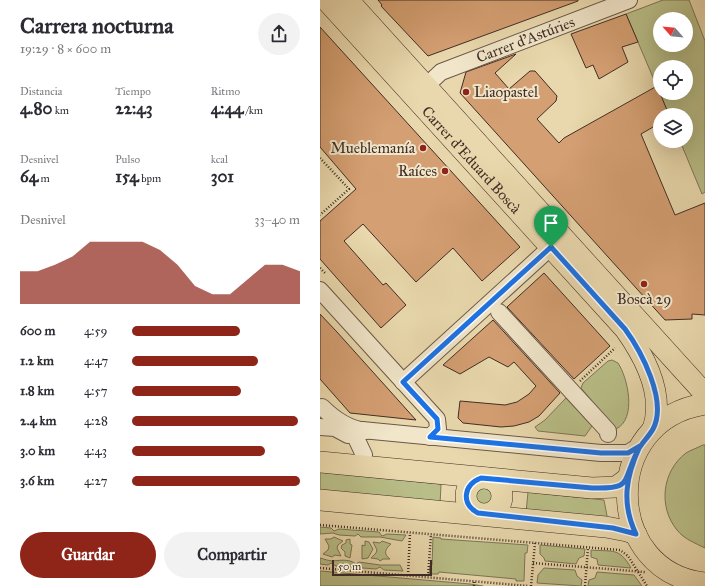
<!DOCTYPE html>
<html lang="es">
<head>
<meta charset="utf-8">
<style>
	:root { --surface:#fff; --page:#f2f2f3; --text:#2b2b33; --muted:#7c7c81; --accent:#8f2418 }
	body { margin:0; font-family:"IM FELL Great Primer",serif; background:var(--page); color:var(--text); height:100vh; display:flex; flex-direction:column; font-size:15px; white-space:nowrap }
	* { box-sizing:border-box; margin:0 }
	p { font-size:13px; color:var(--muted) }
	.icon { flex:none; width:22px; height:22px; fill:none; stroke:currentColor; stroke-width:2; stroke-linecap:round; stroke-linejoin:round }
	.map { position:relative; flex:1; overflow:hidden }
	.drawer { display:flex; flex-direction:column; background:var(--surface); width:320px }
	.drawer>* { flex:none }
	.needle { width:26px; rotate:297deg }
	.buttons { position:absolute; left:333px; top:12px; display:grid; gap:8px }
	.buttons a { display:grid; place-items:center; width:40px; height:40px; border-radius:50%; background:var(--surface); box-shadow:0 4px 16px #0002; font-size:20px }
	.scale { position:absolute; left:12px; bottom:10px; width:100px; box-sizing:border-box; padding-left:4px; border:2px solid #412d26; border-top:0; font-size:11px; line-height:14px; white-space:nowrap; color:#412d26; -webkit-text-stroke:3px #f1e6ca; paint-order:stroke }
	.pin { position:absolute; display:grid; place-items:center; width:34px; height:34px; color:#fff; margin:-41px -17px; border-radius:50% 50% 50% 0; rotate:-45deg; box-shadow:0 0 4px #0007 }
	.pin .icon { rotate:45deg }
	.round { display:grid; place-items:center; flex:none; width:42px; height:42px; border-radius:21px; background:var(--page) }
	.headline { display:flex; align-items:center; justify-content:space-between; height:68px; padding:0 20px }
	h1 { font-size:22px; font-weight:700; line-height:30px }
	.stats { display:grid; grid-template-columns:repeat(3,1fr); gap:6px; height:68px; padding:4px 20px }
	.stats div { display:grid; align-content:center }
	.stats b { font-size:17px; font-weight:700 }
	.stats small { font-size:11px; font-weight:400 }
	.stats p { font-size:11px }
	.chart { height:112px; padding:8px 20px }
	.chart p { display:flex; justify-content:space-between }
	.chart svg { width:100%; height:72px; margin-top:4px; fill:var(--accent); opacity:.7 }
	.cta { display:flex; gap:8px; margin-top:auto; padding:8px 20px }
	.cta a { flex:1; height:46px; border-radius:24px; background:var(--accent); color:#fff; font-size:16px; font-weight:700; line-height:46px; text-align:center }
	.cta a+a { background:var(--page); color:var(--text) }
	ul { padding:0 20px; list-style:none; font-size:13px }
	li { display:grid; grid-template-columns:64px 48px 1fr; align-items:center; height:30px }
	li i { height:10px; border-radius:5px; background:var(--accent) }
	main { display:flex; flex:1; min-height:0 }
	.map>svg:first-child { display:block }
	.green { fill:#b9be88; stroke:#7d7657; fill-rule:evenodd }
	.building { fill:#d49f72; stroke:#412d26 }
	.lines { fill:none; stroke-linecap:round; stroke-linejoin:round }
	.minor-casing { stroke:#6b5848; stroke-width:18 }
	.major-casing { stroke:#412d26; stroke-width:22 }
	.path { stroke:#412d26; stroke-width:2.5; stroke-dasharray:1 2; stroke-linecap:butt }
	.minor { stroke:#f1e6ca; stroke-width:16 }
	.major { stroke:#e9d8ad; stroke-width:21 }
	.route-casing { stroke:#fff; stroke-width:8 }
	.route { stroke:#1a73e8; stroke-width:5 }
	.poi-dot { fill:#8f2418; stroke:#f1e6ca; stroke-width:1.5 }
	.labels { text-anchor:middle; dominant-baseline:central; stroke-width:4; stroke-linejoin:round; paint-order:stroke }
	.street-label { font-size:15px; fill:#412d26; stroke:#f1e6ca }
	.poi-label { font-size:15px; fill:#412d26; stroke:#f1e6ca; text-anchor:end }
</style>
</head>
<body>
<main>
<section class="drawer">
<div class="headline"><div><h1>Carrera nocturna</h1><p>19:29 · 8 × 600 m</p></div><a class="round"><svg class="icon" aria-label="share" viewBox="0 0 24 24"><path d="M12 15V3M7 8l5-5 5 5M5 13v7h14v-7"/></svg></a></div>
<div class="stats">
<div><p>Distancia</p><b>4.80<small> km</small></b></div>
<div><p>Tiempo</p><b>22:43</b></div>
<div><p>Ritmo</p><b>4:44<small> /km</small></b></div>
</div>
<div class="stats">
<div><p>Desnivel</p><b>64<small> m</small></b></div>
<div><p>Pulso</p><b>154<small> bpm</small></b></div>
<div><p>kcal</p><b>301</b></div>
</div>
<div class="chart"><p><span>Desnivel</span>33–40 m</p>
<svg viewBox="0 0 160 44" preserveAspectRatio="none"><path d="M0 44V24L10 24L20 20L30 15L40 6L50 6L60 6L70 6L80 11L90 20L100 33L110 38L120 38L130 29L140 20L150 20L160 24V44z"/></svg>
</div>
<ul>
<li><b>600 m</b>4:59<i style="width:64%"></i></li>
<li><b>1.2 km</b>4:47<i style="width:75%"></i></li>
<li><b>1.8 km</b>4:57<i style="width:65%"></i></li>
<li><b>2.4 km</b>4:28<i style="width:99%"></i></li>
<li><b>3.0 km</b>4:43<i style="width:79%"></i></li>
<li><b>3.6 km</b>4:27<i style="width:100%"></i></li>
</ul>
<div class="cta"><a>Guardar</a><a>Compartir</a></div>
</section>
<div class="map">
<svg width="385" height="586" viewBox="0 0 385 586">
	<rect width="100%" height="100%" fill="#e9d8ad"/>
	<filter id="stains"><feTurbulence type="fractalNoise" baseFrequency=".005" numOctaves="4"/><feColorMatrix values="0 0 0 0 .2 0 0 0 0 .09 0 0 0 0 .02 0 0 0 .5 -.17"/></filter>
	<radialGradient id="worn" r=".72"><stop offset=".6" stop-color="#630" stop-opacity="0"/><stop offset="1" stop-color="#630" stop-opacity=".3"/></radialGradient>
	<path class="green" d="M 343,0 L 369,0 L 385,41 L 385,192 L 382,194 L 360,141 L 366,141 L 366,115 L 349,115 L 306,14 ZM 340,19 L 366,19 L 366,45 L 340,45 ZM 340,67 L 366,67 L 366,93 L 340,93 Z
		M 292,360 L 298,363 C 308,378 317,419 296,429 L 261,388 L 263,383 L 288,361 Z
		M 246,398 L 272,426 L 265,436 L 218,431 L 215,427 L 225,420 Z
		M 383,445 L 385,445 L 385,548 C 375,543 364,539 357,530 C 338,507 342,471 366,453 C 371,450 377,448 383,445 Z
		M 0,472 L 121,484 L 120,505 L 0,494 Z
		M153 498a10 10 0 1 1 20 0a10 10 0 1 1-20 0Z
		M 208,492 L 284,500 L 288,521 L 206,513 Z
		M 0,527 L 11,528 L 14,531 L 19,529 L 59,532 L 62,536 L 67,534 L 86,535 L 82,541 L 60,537 L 41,537 L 38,534 L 35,536 L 19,535 L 13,533 L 0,534 Z
		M 14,537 L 23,541 L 18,545 L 17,548 L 21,556 L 15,555 L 12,557 L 3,554 L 8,550 L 9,546 L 5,539 L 11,539 Z
		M 113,537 L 121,538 L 121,539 L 208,545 L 207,553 L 205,553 L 204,581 L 196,581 L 196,579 L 119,572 L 118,574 L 109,574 L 110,565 L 112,565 Z
		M 30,539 L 30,544 L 32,545 L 30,558 L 25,556 L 25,552 L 21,548 L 22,545 L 26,543 L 26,540 Z
		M 45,541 L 49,542 L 53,549 L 48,558 L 42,559 L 42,545 L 45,546 Z
		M 62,541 L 71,544 C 65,549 63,554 70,559 L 63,559 L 60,561 L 58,559 L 51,558 L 56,553 L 57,550 L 53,542 L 60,543 Z
		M 220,545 L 265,549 L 264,556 L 259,558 L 256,564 L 225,561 L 224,558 L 220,554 Z
		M 271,550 C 293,552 299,547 311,568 L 278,565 L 277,559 L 271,557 Z
		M 0,558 C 4,559 9,561 13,561 C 21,560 30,559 36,564 L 39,562 L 60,565 L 80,565 L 83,571 L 64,570 L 60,567 L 56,569 L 16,566 L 11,563 L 8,565 L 0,564 Z
		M 224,568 L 255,570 L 257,576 L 262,580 L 261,586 L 217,583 L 218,575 Z
		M 0,571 L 150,584 L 163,586 L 0,586 Z
		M 277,572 L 314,575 L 322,586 L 268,586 L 269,580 L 275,578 Z"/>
	<path class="building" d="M 58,0 L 258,0 L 258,1 L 108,56 L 61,6 L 62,5 Z
		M 306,14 L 318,42 L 302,47 L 308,62 L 279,79 L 273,65 L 266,68 L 251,34 Z
		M 0,27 L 200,247 L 162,281 L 133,248 L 96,282 L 43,224 L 24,241 L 63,285 L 66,283 L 86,305 L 61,328 L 0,259 L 0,221 L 36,189 L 0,147 Z
		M 196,54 L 175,73 L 189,89 L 210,71 L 215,71 L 237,96 L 236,101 L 217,119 L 239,143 L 244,138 L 337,86 L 349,115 L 340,115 L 340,123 L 321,134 L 355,215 L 385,203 L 385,315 L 372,314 L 372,319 L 345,320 L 140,93 L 146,72 Z
		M 224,273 L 290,346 L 254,379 L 187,307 Z
		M 0,314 L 17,332 L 96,420 L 30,413 L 0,379 Z
		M 173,320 L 240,393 L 219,416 L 209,422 L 194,426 L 181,427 L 143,423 L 138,418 L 140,401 L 185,405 L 197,402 L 209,394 L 216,386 L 194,362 L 188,367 L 169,357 L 140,374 L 123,365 Z"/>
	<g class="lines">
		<defs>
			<g id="minor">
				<path id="s1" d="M 106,86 L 121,72 L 309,0"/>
				<path d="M 0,290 L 117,419 L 118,429 L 110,437"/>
				<path d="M 179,312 L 288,431 L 288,434"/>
				<path d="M 83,382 L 231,247"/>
				<path d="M 2,407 C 14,419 28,429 46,431"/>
				<path d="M 0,427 L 15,428 L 28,435"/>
				<path d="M 37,466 L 44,455 L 35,436 L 39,431 L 42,430 L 281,453 L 308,453 L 319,446"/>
			</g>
			<g id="major">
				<path id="s2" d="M 6,0 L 305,329 C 325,357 345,394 333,429"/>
				<path d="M 28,0 L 385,394"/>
				<path d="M 385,404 C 279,420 284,573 385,583"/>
				<path d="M 0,462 L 272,488 L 296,487 L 307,479"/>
				<circle cx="164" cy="496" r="18"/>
				<path d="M 0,500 L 286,527 L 307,531 L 316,534"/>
			</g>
		</defs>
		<use href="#minor" class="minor-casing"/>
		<use href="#major" class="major-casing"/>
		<path class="path" d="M 0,158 L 29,189 L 0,215
			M 0,268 L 6,274
			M 260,381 L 295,348
			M 0,525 L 300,550 L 308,556 L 327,586
			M 213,563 L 325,572
			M 0,568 L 208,586
			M 88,575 L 90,533
			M 108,576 L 111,535
			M 154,586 L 154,580
			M 211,586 L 215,543
			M 265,586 L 268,548"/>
		<use href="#minor" class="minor"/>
		<use href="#major" class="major"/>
	</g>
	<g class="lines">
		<defs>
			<path id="route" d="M 231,247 L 305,329 C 321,351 348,401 333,429 C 328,438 320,444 316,454 C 302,484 311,489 272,488 L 161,478 C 143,485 141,504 158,513 L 293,528 L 316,534 C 301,503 306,476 320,446 L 308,453 L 281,453 L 110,437 L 118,429 L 117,419 L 83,382 L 231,247"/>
		</defs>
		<use href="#route" class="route-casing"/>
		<use href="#route" class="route"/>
	</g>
	<g class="poi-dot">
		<circle cx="146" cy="92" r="4"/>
		<circle cx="103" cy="148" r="4"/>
		<circle cx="125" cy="171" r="4"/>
		<circle cx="324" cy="284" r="4"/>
	</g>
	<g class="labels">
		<g class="street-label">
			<text stroke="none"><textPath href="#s1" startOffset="111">Carrer d'Astúries</textPath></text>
			<text stroke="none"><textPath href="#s2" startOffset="216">Carrer d'Eduard Boscà</textPath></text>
		</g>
		<g class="poi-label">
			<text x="154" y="92" text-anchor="start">Liaopastel</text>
			<text x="95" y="148">Mueblemanía</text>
			<text x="117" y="171">Raíces</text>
			<text x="324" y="299" text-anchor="middle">Boscà 29</text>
		</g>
	</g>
	<rect width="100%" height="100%" filter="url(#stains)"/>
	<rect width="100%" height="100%" fill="url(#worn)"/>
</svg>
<div class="buttons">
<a><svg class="needle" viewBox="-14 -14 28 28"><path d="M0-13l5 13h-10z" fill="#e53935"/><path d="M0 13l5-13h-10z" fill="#7c7c81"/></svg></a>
<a><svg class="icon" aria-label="locate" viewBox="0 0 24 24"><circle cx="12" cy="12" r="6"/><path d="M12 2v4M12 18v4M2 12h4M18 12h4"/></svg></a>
<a><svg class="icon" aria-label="layers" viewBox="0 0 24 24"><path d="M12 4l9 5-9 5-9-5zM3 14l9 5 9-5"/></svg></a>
</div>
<div class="scale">50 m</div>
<div class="pin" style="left:231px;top:247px;background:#1e9e55"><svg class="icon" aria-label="arrive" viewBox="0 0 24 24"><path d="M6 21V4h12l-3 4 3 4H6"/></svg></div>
</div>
</main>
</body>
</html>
